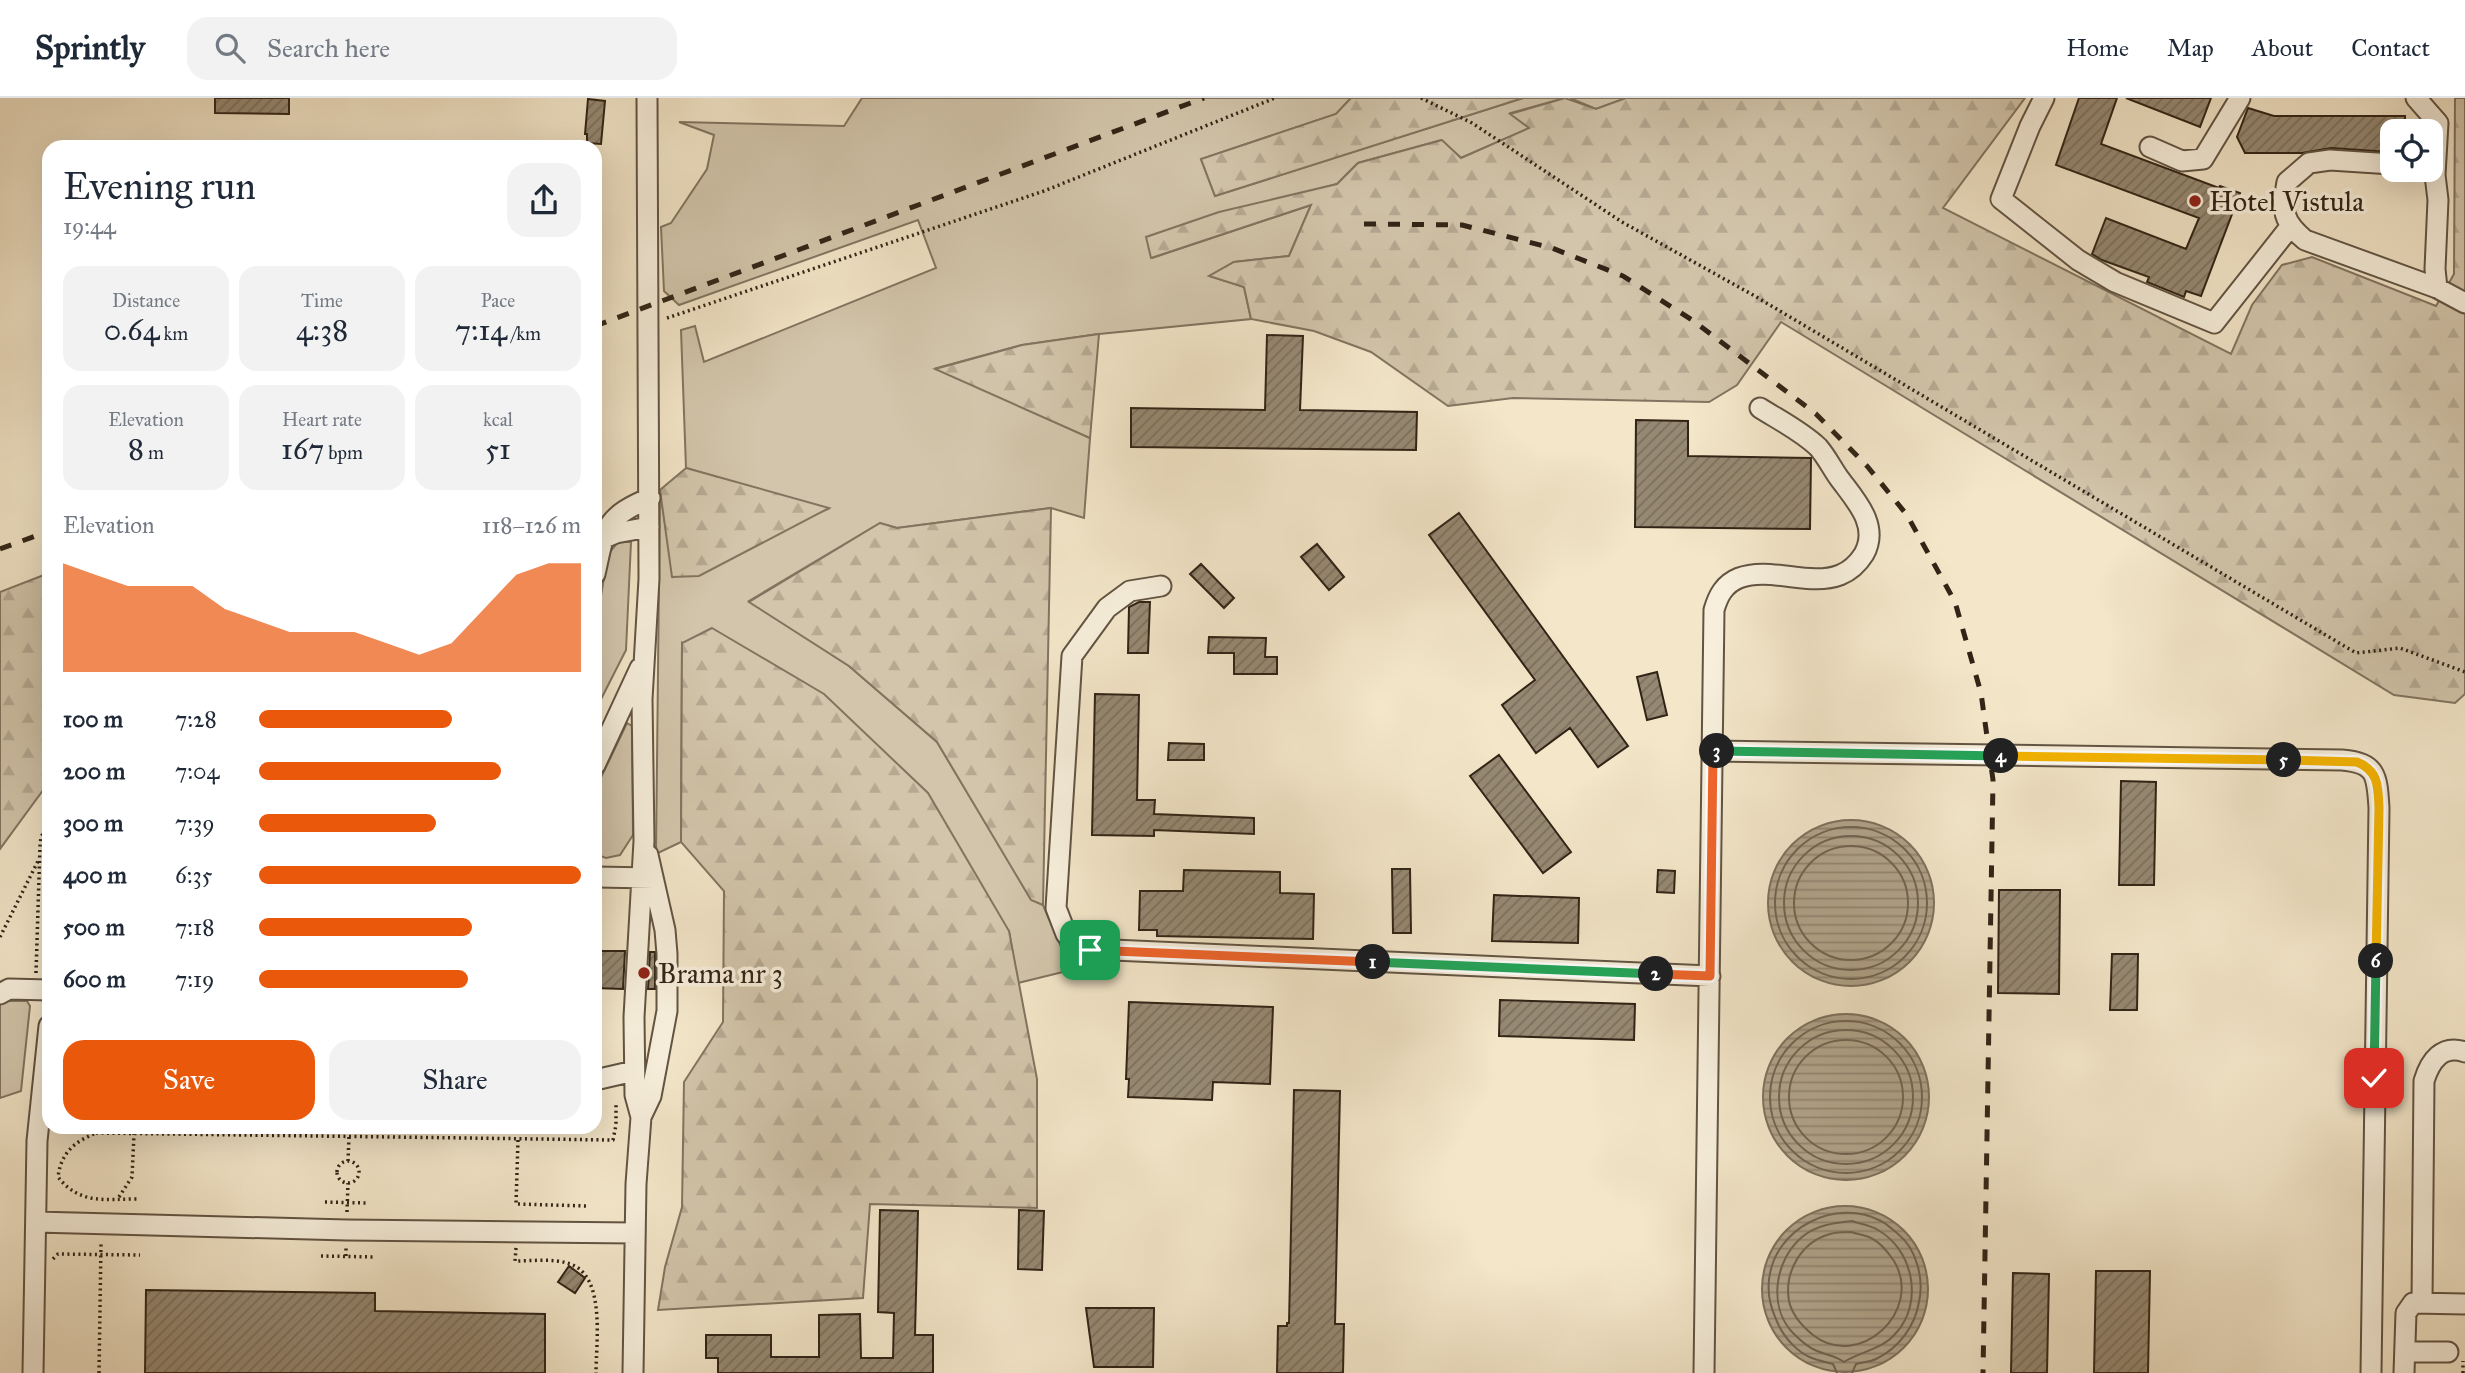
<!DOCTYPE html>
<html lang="en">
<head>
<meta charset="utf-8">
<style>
	:root { --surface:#fff; --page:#f2f2f3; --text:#1f2937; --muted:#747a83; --line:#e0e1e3; --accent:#ea580c }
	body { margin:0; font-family:"IM FELL Great Primer",serif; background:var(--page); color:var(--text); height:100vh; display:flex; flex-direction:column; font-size:26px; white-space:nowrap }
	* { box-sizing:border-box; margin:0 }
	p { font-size:23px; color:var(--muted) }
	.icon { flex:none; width:38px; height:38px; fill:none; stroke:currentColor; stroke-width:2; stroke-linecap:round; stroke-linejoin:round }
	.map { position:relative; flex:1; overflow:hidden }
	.side { position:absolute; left:42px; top:42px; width:560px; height:994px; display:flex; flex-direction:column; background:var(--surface); border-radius:21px; box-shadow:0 7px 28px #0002 }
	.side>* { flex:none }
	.controls { position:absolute; left:2380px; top:21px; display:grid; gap:14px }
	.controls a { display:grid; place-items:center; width:63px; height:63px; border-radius:14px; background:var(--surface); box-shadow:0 7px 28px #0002; font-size:35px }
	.pin { position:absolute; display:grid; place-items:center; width:60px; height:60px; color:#fff; margin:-30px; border-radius:14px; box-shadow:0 4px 10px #0006 }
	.km { position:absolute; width:35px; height:35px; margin:-18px; border-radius:50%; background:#222; color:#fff; font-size:19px; line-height:35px; text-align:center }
	.round { display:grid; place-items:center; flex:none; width:74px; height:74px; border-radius:21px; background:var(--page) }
	.summary { display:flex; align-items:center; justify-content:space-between; height:119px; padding:0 21px }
	h1 { font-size:38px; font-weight:600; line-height:52px }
	.figures { display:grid; grid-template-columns:repeat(3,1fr); gap:10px; height:119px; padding:7px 21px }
	.figures div { display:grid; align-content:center; border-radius:18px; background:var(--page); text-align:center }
	.figures b { font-size:30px; font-weight:600 }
	.figures small { font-size:19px; font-weight:400 }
	.figures p { font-size:19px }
	.chart { height:196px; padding:14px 21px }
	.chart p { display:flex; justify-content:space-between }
	.chart svg { width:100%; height:126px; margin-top:7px; fill:var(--accent); opacity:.7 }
	.action { display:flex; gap:14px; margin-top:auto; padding:14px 21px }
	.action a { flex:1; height:80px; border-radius:21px; background:var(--accent); color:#fff; font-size:28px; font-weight:600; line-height:80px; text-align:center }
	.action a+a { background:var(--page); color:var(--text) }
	ul { padding:0 21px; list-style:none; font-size:23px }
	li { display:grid; grid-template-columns:112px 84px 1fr; align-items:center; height:52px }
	li i { height:18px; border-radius:9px; background:var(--accent) }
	header { display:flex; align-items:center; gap:42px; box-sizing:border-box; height:98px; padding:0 35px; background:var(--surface); border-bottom:2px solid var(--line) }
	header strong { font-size:33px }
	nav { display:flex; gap:38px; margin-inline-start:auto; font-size:24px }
	.search { width:490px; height:63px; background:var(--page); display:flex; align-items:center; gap:18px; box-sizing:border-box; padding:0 24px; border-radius:21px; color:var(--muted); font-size:26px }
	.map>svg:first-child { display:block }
	.grass { fill:#d2c5ab; stroke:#827460; stroke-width:2 }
	.forest { fill:url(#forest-firs); stroke:#827460; stroke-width:2 }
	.water { fill:url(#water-rules); stroke:#7e715d; stroke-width:2 }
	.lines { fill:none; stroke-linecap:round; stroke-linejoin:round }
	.shore { stroke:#716451; stroke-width:2 }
	.building { fill:url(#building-hatch); stroke:#312416; stroke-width:2 }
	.minor-casing { stroke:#625443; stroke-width:23 }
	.path { stroke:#312416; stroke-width:3.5; stroke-dasharray:2 3.5; stroke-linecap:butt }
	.minor { stroke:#f7efdc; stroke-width:19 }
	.rail { stroke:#312416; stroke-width:5; stroke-dasharray:12 12; stroke-linecap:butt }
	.split-1-casing { stroke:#fff; stroke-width:14 }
	.split-2-casing { stroke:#fff; stroke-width:14 }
	.split-3-casing { stroke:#fff; stroke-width:14 }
	.split-4-casing { stroke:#fff; stroke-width:14 }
	.split-5-casing { stroke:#fff; stroke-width:14 }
	.split-6-casing { stroke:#fff; stroke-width:14 }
	.split-7-casing { stroke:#fff; stroke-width:14 }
	.split-1 { stroke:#f0652b; stroke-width:9 }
	.split-2 { stroke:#22a559; stroke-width:9 }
	.split-3 { stroke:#f0652b; stroke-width:9 }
	.split-4 { stroke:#22a559; stroke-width:9 }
	.split-5 { stroke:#f5b400; stroke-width:9 }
	.split-6 { stroke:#f5b400; stroke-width:9 }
	.split-7 { stroke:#22a559; stroke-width:9 }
	.poi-dot { fill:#8f2418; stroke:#f7efdc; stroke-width:2.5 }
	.labels { text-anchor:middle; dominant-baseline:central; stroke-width:7; stroke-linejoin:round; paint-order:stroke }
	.poi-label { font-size:28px; fill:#312416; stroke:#f7efdc; text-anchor:start }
</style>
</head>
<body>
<header>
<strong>Sprintly</strong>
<div class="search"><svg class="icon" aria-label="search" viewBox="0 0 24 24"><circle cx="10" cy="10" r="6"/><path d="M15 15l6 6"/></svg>Search here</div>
<nav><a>Home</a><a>Map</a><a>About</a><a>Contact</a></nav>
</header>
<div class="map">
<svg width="2465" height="1275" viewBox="0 0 2465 1275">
	<defs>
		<pattern id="forest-firs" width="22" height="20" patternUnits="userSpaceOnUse" patternTransform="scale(1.75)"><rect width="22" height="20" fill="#d2c5ab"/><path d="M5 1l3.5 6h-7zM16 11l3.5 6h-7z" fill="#b5a992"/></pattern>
		<pattern id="water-rules" width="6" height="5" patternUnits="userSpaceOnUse" patternTransform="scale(1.75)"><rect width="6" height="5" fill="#b1a48c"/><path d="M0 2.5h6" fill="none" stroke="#918571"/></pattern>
		<pattern id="building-hatch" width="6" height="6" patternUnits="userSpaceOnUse" patternTransform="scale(1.75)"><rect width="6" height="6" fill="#968973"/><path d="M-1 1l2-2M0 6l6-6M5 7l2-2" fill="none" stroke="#7b705d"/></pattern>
	</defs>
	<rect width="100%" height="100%" fill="#f3e6c9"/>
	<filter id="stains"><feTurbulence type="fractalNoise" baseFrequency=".00286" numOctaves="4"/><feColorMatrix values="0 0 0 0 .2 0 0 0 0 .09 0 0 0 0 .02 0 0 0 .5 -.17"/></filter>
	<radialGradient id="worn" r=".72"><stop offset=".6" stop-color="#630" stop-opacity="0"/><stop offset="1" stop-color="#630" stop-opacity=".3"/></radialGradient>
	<path class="grass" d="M 862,0 L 1351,0 L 1336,16 L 1201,61 L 1215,98 L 1523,0 L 1565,0 L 1511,15 L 1530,30 L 1461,60 L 1441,42 L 1358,65 L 1337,86 L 1284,100 L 1152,160 L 1311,107 L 1289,158 L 1234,164 L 1210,178 L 1244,189 L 1251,221 L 1099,236 L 1022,247 L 937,270 L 1090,340 L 1084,420 L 1051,410 L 897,430 L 880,425 L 749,503 L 849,568 L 937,644 L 1031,801 L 1043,807 L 1071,872 L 1018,885 L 1009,833 L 682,545 L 681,744 L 656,756 L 660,392 L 673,479 L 828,411 L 686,370 L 681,232 L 695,228 L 704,264 L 936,170 L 918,122 L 679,207 L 664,193 L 661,129 L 671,125 L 707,71 L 714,37 L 679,24 L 844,28 Z
		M 1570,0 L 1626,0 L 1596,11 Z
		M 618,444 L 631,444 L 626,552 L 595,613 L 595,533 L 608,456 Z
		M 627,625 L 632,628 L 633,737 L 620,757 L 606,760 L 595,756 L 595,692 Z
		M 4,903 L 27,903 L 30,908 L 21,993 L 0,1000 L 0,906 Z"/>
	<path class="forest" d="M 1351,0 L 1523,0 L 1215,98 L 1201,61 L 1336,16 Z
		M 1565,0 L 1596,11 L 1626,0 L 2025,0 L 1943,110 L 2231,256 L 2252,207 L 2282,167 L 2312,159 L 2436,208 L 2454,176 L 2455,0 L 2465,0 L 2465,596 L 2455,605 L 2394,597 L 1781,224 L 1737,287 L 1709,304 L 1513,300 L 1448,308 L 1371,254 L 1314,233 L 1251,221 L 1244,189 L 1209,178 L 1234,164 L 1289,158 L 1311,107 L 1151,160 L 1146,139 L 1219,114 L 1337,86 L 1358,65 L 1442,42 L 1461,60 L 1529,30 L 1510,16 Z
		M 1099,236 L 1090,340 L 935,271 L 1022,247 Z
		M 686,370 L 829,410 L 699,478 L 672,479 L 660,392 Z
		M 1051,410 L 1043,807 L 1031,802 L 937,644 L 849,568 L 749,504 L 880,425 L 897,430 Z
		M 49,475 L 49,684 L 0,751 L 0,494 Z
		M 712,530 L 824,596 L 928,695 L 1009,833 L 1037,981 L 1037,1110 L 870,1106 L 863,1200 L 658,1212 L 665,1169 L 682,1109 L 684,984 L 723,924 L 724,793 L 681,744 L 682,545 Z"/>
	<path class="water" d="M1768 805a83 83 0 1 1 166 0a83 83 0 1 1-166 0Z
		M1763 999a83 83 0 1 1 166 0a83 83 0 1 1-166 0Z
		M1762 1191a83 83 0 1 1 166 0a83 83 0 1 1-166 0Z"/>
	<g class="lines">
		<path class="shore" d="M1775 805a76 76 0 1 1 152 0a76 76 0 1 1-152 0Z
			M1784 805a67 67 0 1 1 134 0a67 67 0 1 1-134 0Z
			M1794 805a57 57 0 1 1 114 0a57 57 0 1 1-114 0Z
			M1770 999a76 76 0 1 1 152 0a76 76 0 1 1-152 0Z
			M1779 999a67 67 0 1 1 134 0a67 67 0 1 1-134 0Z
			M1789 999a57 57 0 1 1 114 0a57 57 0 1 1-114 0Z
			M 1852,1123 C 1860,1126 1870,1127 1878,1132 C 1913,1152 1924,1204 1896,1235 C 1882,1252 1861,1253 1844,1264 C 1835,1257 1825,1257 1815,1252 C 1808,1249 1799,1241 1794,1236 C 1767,1209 1775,1162 1802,1139 C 1816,1127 1834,1125 1852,1123 Z
			M 1851,1134 C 1857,1136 1865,1137 1871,1140 C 1881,1145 1888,1154 1894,1163 C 1924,1213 1859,1273 1813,1237 C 1802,1228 1792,1217 1789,1203 C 1784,1174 1801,1144 1830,1136 C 1836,1134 1844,1134 1851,1134 Z
			M 1837,1275 L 1833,1266 C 1826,1264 1819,1263 1812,1260 C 1798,1255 1785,1240 1779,1228 C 1772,1213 1767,1199 1769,1182 C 1774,1130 1836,1099 1881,1123 C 1887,1126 1893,1132 1898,1136 C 1917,1151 1924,1182 1919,1204 C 1915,1228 1899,1250 1876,1261 C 1870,1264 1862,1264 1856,1266 L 1852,1275"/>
	</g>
	<path class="building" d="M 215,0 L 289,0 L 289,16 L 215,15 Z
		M 2079,0 L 2117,0 L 2101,46 L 2219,90 L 2220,88 L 2240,95 L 2201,198 L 2186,193 L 2184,199 L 2147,184 L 2149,179 L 2102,162 L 2092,156 L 2106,120 L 2186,151 L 2199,120 L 2056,67 Z
		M 2126,0 L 2211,0 L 2200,29 Z
		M 588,1 L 605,3 L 601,46 L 587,45 L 587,36 L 585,36 Z
		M 2248,10 L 2274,18 L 2405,18 L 2405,33 L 2392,33 L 2392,51 L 2389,54 L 2331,50 L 2302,55 L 2245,55 L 2237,39 Z
		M 1267,237 L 1303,238 L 1300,312 L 1417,314 L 1416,352 L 1131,349 L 1131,310 L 1265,312 Z
		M 1636,322 L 1688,323 L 1688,358 L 1811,360 L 1810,431 L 1635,429 Z
		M 1459,415 L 1628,648 L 1598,669 L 1570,630 L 1536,655 L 1502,607 L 1535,582 L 1429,437 Z
		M 1317,446 L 1344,479 L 1329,492 L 1301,459 Z
		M 1201,466 L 1234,500 L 1224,510 L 1190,476 Z
		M 1139,504 L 1150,504 L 1148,555 L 1128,555 L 1129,509 Z
		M 1209,539 L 1266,540 L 1265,559 L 1277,559 L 1277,576 L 1234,576 L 1234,555 L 1208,555 Z
		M 1657,574 L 1667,617 L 1647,622 L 1637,579 Z
		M 1095,596 L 1139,597 L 1137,702 L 1155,702 L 1154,716 L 1254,720 L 1254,736 L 1154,732 L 1154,738 L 1092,737 Z
		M 1169,645 L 1204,646 L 1204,662 L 1168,662 Z
		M 1499,657 L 1571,754 L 1543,775 L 1470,678 Z
		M 2121,683 L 2156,684 L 2154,787 L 2119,787 Z
		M 1392,771 L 1410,771 L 1411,835 L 1393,835 Z
		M 1184,772 L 1280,774 L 1280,795 L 1314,796 L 1313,841 L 1157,838 L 1157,832 L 1139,832 L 1140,793 L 1183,793 Z
		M 1658,772 L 1675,773 L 1674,795 L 1657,794 Z
		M 1999,792 L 2060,792 L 2059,896 L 1998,895 Z
		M 1494,797 L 1579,800 L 1578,845 L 1492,843 Z
		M 595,853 L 625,853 L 623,891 L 595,890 Z
		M 650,854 L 655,854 L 655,891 L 648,891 Z
		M 2112,856 L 2138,856 L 2137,912 L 2110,912 Z
		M 1500,902 L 1635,906 L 1634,942 L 1499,938 Z
		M 1129,904 L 1273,909 L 1270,986 L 1213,984 L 1212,1002 L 1128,999 L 1129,981 L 1126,981 Z
		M 1294,992 L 1340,993 L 1335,1226 L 1344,1226 L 1343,1275 L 1277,1275 L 1278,1228 L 1287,1228 L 1287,1225 L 1289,1225 Z
		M 880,1112 L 918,1113 L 915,1237 L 933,1237 L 933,1275 L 718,1275 L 718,1260 L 706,1260 L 706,1237 L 771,1237 L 771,1259 L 819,1259 L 819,1217 L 860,1216 L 861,1260 L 893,1260 L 894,1215 L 878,1214 Z
		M 1019,1112 L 1044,1113 L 1042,1172 L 1018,1171 Z
		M 569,1168 L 585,1180 L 575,1195 L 558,1184 Z
		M 2096,1173 L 2150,1173 L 2148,1275 L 2094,1275 Z
		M 2013,1175 L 2049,1176 L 2047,1275 L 2011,1275 Z
		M 146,1192 L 375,1195 L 375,1213 L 545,1216 L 545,1275 L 145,1275 Z
		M 1086,1210 L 1154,1210 L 1153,1269 L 1094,1269 Z"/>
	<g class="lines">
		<defs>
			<path id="minor" d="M 2044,0 L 2030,28 L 2001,101 L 2078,162 L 2115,184 L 2214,225 L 2290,129
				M 2416,0 L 2438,25 L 2435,77 L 2438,102 L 2435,171 L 2437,190
				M 2150,49 L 2182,63 L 2203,61 L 2240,0
				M 2392,66 L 2330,62 L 2309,65 L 2287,84 C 2282,113 2282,123 2305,142 L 2437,190 L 2465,205
				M 602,441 L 616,435 L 649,429
				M 595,476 C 605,431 604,419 650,400
				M 1161,488 L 1130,493 L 1107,510 L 1072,558 L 1056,810 L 1066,836 L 1090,851 L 1710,878
				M 1713,653 L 2342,662 C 2377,665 2377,678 2379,710 L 2371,1275
				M 595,667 L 640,570
				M 595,779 L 653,780
				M 0,896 L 9,891 L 49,892
				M 595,982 L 634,973
				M 641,1019 L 635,997 L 634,919 L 644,743 L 642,601 L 649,481 L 647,0
				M 36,1124 L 347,1132 L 635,1135
				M 2422,1205 L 2424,983 C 2430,963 2442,946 2465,954
				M 2405,1254 L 2448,1254
				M 33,1275 L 37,1043 L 49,928
				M 633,1275 L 636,1086 L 641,1019 L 651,998 L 667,913 L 667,856 L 665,832 L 648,757
				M 1704,1275 L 1714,512 C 1718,498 1724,486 1739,480 C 1770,468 1809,489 1840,477 C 1850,473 1859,464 1864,456 C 1880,427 1855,402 1839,380 C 1832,370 1826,358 1818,349 C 1801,333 1779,322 1760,310
				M 2404,1275 L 2406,1215 L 2413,1205 L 2465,1206"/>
		</defs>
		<use href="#minor" class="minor-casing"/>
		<path class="path" d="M 1421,0 L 1472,25 L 1622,124 L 1753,197 L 2356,555 L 2400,550 L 2465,574
			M 667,220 L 1044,93 L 1275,0
			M 0,839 L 38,763
			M 36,875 L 40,748 L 41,739 L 49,725
			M 83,1029 L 96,1035 C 74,1044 61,1055 58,1079 C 80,1107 105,1101 137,1101
			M 96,1035 L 613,1042 L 616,1027 L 616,1006
			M 518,1042 L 516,1106 L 587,1108
			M 348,1063 L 349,1039
			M337 1074a11 11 0 1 1 22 0a11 11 0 1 1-22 0Z
			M 119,1099 L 132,1079 L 134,1036
			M 325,1104 L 367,1105
			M 347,1114 L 348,1085
			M 516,1150 L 515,1163 C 532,1163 554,1160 570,1166 C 606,1178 596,1244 596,1275
			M 321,1158 L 374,1159
			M 346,1158 L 346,1150
			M 53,1161 L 58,1156 L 140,1157
			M 99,1275 L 101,1145
			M 2463,1275 L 2463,1263"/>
		<use href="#minor" class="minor"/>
		<path class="rail" d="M 1364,126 L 1462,127 L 1552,150 L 1623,178 L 1692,222 L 1816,316 L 1867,368 L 1907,417 L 1955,504 L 1981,595 L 1993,682 L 1983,1275
			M 595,228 L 1204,0
			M 0,451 L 49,433"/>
	</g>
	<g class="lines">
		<defs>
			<path id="split-1" d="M 1090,852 L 1373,864"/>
			<path id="split-2" d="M 1373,864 L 1656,876"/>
			<path id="split-3" d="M 1656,876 L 1710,878 L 1713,653 L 1717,653"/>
			<path id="split-4" d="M 1717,653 L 2001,658"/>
			<path id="split-5" d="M 2001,658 L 2284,662"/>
			<path id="split-6" d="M 2284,662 L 2357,664 C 2379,673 2378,689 2379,710 L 2376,863"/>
			<path id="split-7" d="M 2374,980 L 2376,863"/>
		</defs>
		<use href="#split-1" class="split-1-casing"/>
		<use href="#split-2" class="split-2-casing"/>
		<use href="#split-3" class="split-3-casing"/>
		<use href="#split-4" class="split-4-casing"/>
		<use href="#split-5" class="split-5-casing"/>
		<use href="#split-6" class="split-6-casing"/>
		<use href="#split-7" class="split-7-casing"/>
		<use href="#split-1" class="split-1"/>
		<use href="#split-2" class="split-2"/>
		<use href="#split-3" class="split-3"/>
		<use href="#split-4" class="split-4"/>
		<use href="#split-5" class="split-5"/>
		<use href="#split-6" class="split-6"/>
		<use href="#split-7" class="split-7"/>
	</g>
	<g class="poi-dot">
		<circle cx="2195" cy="103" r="7"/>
		<circle cx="644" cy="875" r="7"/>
	</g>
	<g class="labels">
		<g class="poi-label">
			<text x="2209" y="103">Hotel Vistula</text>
			<text x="658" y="875">Brama nr 3</text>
		</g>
	</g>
	<rect width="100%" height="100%" filter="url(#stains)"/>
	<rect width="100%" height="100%" fill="url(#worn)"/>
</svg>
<div class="controls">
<a><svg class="icon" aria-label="locate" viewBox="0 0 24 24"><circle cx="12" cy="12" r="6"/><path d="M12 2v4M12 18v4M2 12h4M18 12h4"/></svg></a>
</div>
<div class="pin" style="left:1090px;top:852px;background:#1e9e55"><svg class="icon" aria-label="arrive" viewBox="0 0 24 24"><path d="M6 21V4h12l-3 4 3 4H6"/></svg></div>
<div class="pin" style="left:2374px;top:980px;background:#d93025"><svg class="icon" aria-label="check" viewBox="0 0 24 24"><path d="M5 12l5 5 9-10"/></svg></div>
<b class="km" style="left:1373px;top:864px">1</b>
<b class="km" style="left:1656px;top:876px">2</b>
<b class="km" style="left:1717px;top:653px">3</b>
<b class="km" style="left:2001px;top:658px">4</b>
<b class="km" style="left:2284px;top:662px">5</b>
<b class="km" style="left:2376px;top:863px">6</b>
<section class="side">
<div class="summary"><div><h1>Evening run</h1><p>19:44</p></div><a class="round"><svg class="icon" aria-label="share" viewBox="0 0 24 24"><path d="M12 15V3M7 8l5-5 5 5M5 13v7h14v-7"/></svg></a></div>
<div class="figures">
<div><p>Distance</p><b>0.64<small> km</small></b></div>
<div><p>Time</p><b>4:38</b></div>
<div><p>Pace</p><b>7:14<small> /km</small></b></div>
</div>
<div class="figures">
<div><p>Elevation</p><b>8<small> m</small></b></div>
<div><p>Heart rate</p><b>167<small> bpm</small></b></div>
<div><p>kcal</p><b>51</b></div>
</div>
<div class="chart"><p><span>Elevation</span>118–126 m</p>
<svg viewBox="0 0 160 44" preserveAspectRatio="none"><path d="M0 44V6L10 10L20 14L30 14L40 14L50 22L60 26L70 30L80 30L90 30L100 34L110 38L120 34L130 22L140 10L150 6L160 6V44z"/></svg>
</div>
<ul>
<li><b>100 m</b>7:28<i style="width:60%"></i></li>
<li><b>200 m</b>7:04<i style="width:75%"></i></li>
<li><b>300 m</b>7:39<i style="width:55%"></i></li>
<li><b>400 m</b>6:35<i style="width:100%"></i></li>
<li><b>500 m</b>7:18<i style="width:66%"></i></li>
<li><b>600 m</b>7:19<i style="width:65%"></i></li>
</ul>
<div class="action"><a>Save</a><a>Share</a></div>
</section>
</div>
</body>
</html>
